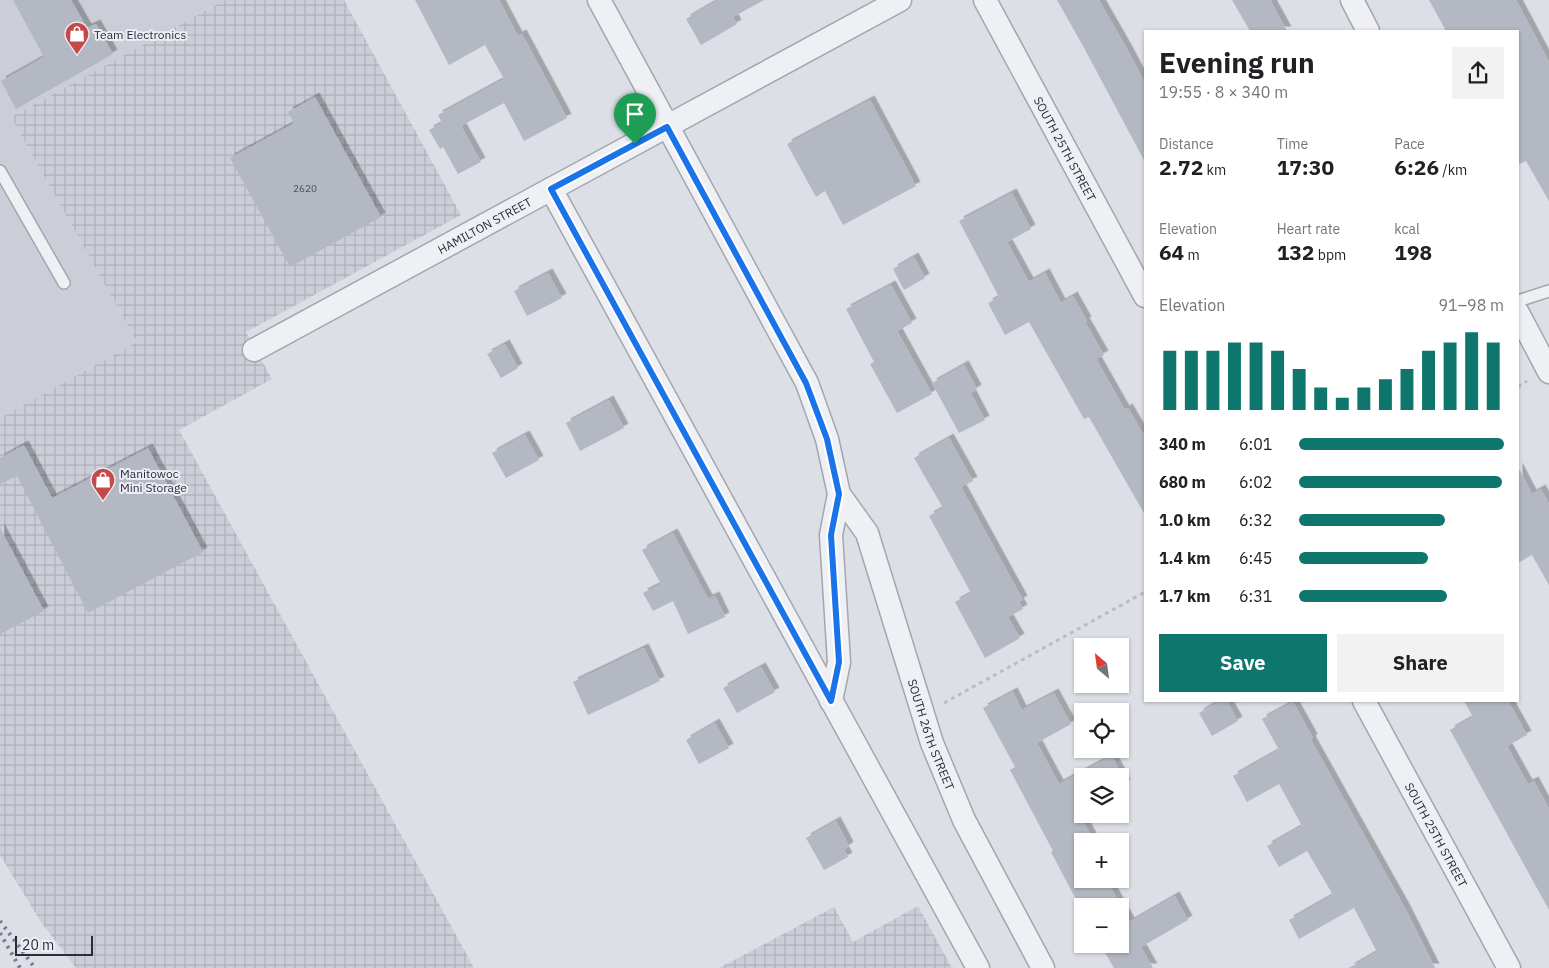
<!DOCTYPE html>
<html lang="en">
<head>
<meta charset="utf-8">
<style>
	:root { --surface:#fff; --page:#f2f2f2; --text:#202124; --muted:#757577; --accent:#0f766e }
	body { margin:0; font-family:"IBM Plex Sans",sans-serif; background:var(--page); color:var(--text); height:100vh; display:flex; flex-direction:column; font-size:19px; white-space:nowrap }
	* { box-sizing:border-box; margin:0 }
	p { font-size:16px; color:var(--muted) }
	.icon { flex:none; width:28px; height:28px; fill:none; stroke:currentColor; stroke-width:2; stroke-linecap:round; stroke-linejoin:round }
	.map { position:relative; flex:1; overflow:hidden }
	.details { position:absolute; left:1144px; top:30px; width:375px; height:672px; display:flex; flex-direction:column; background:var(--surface); border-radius:0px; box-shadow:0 1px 4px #0004 }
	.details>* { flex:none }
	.needle { width:32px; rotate:331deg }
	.tools { position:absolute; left:1074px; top:638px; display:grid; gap:10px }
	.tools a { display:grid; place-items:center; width:55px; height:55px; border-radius:0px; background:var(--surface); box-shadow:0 1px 4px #0004; font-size:25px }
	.scale { position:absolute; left:15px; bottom:12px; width:78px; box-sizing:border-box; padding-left:5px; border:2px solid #272c3b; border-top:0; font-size:14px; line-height:18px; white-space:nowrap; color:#272c3b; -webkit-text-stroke:4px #eceef3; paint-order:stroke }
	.pin { position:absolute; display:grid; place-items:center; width:42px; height:42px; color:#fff; margin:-51px -21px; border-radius:50% 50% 50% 0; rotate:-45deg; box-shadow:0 0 5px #0007 }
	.pin .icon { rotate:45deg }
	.round { display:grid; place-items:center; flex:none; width:52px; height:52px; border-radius:0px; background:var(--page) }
	.headline { display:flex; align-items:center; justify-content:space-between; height:85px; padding:0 15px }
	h1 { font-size:28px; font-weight:700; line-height:38px }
	.metrics { display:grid; grid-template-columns:repeat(3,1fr); gap:8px; height:85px; padding:5px 15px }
	.metrics div { display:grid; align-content:center }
	.metrics b { font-size:21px; font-weight:700 }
	.metrics small { font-size:14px; font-weight:400 }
	.metrics p { font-size:14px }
	.chart { height:140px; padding:10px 15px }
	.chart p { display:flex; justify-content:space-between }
	.chart svg { width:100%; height:90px; margin-top:5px; stroke:var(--accent); stroke-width:6 }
	.primary-button { display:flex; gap:10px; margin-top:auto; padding:10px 15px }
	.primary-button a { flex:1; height:58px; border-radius:0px; background:var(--accent); color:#fff; font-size:20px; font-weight:700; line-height:58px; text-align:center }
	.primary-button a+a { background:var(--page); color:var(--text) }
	ul { padding:0 15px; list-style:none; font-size:16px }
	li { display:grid; grid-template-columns:80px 60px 1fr; align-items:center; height:38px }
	li i { height:12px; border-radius:6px; background:var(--accent) }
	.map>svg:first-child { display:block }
	.built { fill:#cbced7 }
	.industrial { fill:url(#industrial-grid) }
	.building { fill:#b4b8c2; filter:url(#shadow) }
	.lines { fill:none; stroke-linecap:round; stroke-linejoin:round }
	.service-casing { stroke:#a3a6af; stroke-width:14 }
	.minor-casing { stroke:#a3a6af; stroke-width:25 }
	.path { stroke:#bbbdc4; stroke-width:3; stroke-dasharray:4 4; stroke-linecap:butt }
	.service { stroke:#eff0f4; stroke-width:11 }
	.minor { stroke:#eff0f4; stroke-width:22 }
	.rail { stroke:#777d8e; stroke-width:4; stroke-dasharray:2.5 5; stroke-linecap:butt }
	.route-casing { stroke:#fff; stroke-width:10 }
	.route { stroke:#1a73e8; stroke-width:6 }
	.labels { text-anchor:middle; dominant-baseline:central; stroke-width:4; stroke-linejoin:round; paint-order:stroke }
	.number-label { font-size:10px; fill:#4a4f5d }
	.poi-label { font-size:12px; fill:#272c3b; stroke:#eceef3; text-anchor:start }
	.street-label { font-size:12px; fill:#272c3b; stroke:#eceef3 }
</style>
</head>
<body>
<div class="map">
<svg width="1549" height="968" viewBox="0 0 1549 968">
	<defs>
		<pattern id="industrial-grid" width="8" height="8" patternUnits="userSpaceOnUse" patternTransform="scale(1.25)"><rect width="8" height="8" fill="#cbced7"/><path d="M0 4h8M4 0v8" fill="none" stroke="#aeb1b9"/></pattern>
		<filter id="shadow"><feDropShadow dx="4.5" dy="-4.5" stdDeviation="0" flood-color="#0004"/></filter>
	</defs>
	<rect width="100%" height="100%" fill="#dddfe6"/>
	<path class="built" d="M 0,0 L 225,0 L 11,117 L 137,342 L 0,418 Z"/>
	<path class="industrial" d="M 225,0 L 344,0 L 461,215 L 246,332 L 272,379 L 179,430 L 474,968 L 76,968 L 41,922 L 0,855 L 0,418 L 137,342 L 11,117 Z
		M 918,906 L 952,968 L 719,968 L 834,907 L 853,942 Z"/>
	<path class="building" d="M 13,0 L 71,0 L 87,28 L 96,24 L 113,54 L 16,109 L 1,81 L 44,57 Z
		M 415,0 L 499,0 L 518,36 L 522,34 L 567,118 L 524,141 L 504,103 L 461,126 L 481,162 L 458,174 L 443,147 L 440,149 L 429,130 L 442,123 L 438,115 L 504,79 L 485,45 L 449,65 Z
		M 718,0 L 764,0 L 733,17 L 737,24 L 701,45 L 686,19 Z
		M 1057,0 L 1099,0 L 1127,49 L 1145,83 L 1145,162 L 1083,46 Z
		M 1232,0 L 1270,0 L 1287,31 L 1250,31 Z
		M 1429,0 L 1516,0 L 1549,62 L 1549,201 L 1526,161 L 1518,165 L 1518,31 L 1446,31 Z
		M 315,97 L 381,217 L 290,267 L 230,158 L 294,123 L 288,112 Z
		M 870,100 L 916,186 L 843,225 L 825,191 L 816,197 L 787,144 Z
		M 1012,193 L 1031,229 L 1007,242 L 1029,282 L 1045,273 L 1061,303 L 1073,296 L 1087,321 L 1085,322 L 1104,355 L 1096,359 L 1125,410 L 1128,408 L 1145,437 L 1145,515 L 1089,417 L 1084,419 L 1029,322 L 1005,335 L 988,303 L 999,297 L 959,221 Z
		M 914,257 L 925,278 L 904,290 L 893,269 Z
		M 548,273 L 562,298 L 527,316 L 514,291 Z
		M 891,285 L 912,323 L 897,331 L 932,394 L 897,413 L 870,364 L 874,362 L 846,309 Z
		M 505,344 L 518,368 L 501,378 L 487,354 Z
		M 964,365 L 977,389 L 971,393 L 985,420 L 959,433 L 932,383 Z
		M 609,400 L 624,428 L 580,451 L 566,423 Z
		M 525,435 L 539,460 L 506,478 L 492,453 Z
		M 949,438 L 973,481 L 961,487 L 1023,600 L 1019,602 L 1023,609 L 1008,617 L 1020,638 L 985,658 L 955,602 L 971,593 L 929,516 L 943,508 L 914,458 Z
		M 24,445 L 52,498 L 148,448 L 203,552 L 88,613 L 17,476 L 0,484 L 0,458 Z
		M 1518,467 L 1532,494 L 1541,489 L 1549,504 L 1549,585 L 1532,555 L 1518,563 Z
		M 0,528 L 44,611 L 0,634 Z
		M 673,533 L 708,599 L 715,596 L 725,617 L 688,634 L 673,601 L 653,611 L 643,593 L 661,584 L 642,550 Z
		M 644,648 L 660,681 L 588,715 L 573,682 Z
		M 761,667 L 775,692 L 737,713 L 723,688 Z
		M 1013,692 L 1022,710 L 1054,693 L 1071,724 L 1037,743 L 1059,784 L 1112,756 L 1126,784 L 1120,787 L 1120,776 L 1082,776 L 1082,807 L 1077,810 L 1094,841 L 1082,841 L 1082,879 L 1106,879 L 1130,922 L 1175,896 L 1188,920 L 1141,947 L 1153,968 L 1114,968 L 1100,944 L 1120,944 L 1120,906 L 1082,906 L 1082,911 L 1051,852 L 1053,851 L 1010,770 L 1015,767 L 983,708 Z
		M 1219,701 L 1227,701 L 1238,721 L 1212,736 L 1199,713 Z
		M 1464,701 L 1508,701 L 1527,735 L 1507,746 L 1528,784 L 1534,781 L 1549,809 L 1549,910 L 1450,730 L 1473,717 Z
		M 1293,702 L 1313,738 L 1311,740 L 1406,910 L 1435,968 L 1349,968 L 1377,952 L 1354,908 L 1299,939 L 1289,920 L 1333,895 L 1307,851 L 1279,867 L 1267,846 L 1302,826 L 1279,784 L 1247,802 L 1233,776 L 1279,750 L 1262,719 Z
		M 715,723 L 729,748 L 699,764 L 686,740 Z
		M 836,821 L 849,846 L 844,850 L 848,857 L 824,870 L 806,838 Z"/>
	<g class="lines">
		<defs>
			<path id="service" d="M 0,171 L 64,283
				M 1518,301 L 1549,291"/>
			<g id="minor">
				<path id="s1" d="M 599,0 L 807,383 L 827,439 L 839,494 L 867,533 L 932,743 L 964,820 L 1043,968"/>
				<path id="s2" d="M 985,0 L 1145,296"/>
				<path d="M 1352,0 L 1368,31"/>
				<path d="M 551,189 L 978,968"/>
				<path d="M 1518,313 L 1549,372"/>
				<path id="s3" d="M 254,350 L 900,0"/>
				<path d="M 831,701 L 839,662 L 831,535 L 839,494"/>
				<path id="s4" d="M 1364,701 L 1509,968"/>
			</g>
		</defs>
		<use href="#service" class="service-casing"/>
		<use href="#minor" class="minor-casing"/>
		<path class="path" d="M 1518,387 L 1527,381
			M 944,703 L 1145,592"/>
		<use href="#service" class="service"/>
		<use href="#minor" class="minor"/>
		<path class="rail" d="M 0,921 L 35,968
			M 0,933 L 20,968"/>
	</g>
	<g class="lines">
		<defs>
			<path id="route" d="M 667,127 L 806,383 L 827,439 L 839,494 L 831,535 L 839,662 L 831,701 L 551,189 Z"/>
		</defs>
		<use href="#route" class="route-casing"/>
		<use href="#route" class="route"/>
	</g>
	<defs>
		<symbol id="shop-pin" viewBox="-11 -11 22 30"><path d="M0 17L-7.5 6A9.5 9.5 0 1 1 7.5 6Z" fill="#c3494b" stroke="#eceef3"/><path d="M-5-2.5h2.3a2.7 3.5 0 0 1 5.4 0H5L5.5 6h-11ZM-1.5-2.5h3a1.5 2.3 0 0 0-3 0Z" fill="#fff"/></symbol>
	</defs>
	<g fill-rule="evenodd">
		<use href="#shop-pin" x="63" y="20" width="28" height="38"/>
		<use href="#shop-pin" x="89" y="466" width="28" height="38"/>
	</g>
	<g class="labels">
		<g class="number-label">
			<text x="305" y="188">2620</text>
		</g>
		<g class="poi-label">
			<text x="94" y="34">Team Electronics</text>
			<text x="120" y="473">Manitowoc<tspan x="120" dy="14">Mini Storage</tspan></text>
		</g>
		<g class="street-label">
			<text stroke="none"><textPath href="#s2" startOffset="169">SOUTH 25TH STREET</textPath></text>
			<text stroke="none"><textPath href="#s3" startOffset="262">HAMILTON STREET</textPath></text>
			<text stroke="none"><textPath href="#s1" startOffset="811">SOUTH 26TH STREET</textPath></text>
			<text stroke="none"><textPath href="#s4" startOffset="152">SOUTH 25TH STREET</textPath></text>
		</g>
	</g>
</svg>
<div class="tools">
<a><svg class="needle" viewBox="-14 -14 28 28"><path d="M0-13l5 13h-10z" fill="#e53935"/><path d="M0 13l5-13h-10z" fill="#757577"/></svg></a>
<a><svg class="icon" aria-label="locate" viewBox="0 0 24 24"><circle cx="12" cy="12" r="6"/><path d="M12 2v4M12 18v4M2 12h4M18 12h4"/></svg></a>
<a><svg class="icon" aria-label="layers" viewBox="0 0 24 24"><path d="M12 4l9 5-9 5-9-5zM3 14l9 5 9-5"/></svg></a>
<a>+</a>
<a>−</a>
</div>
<div class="scale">20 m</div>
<div class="pin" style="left:635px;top:144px;background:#1e9e55"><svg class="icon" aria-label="arrive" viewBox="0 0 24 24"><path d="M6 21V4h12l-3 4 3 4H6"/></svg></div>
<section class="details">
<div class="headline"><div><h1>Evening run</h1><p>19:55 · 8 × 340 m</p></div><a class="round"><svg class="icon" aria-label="share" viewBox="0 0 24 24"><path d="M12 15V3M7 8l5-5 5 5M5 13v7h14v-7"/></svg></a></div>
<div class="metrics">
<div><p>Distance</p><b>2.72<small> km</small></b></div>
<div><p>Time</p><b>17:30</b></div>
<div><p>Pace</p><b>6:26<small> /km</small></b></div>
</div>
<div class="metrics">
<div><p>Elevation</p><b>64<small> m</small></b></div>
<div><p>Heart rate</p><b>132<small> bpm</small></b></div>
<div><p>kcal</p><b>198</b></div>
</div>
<div class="chart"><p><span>Elevation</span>91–98 m</p>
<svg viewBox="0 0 160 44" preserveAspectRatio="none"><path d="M5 44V15M15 44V15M25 44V15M35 44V11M45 44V11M55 44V15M65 44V24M75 44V33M85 44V38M95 44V33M105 44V29M115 44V24M125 44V15M135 44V11M145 44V6M155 44V11"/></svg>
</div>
<ul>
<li><b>340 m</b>6:01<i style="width:100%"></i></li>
<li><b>680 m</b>6:02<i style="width:99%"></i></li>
<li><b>1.0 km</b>6:32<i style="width:71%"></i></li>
<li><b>1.4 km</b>6:45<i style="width:63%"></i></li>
<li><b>1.7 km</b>6:31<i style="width:72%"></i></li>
</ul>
<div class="primary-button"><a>Save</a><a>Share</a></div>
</section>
</div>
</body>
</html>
